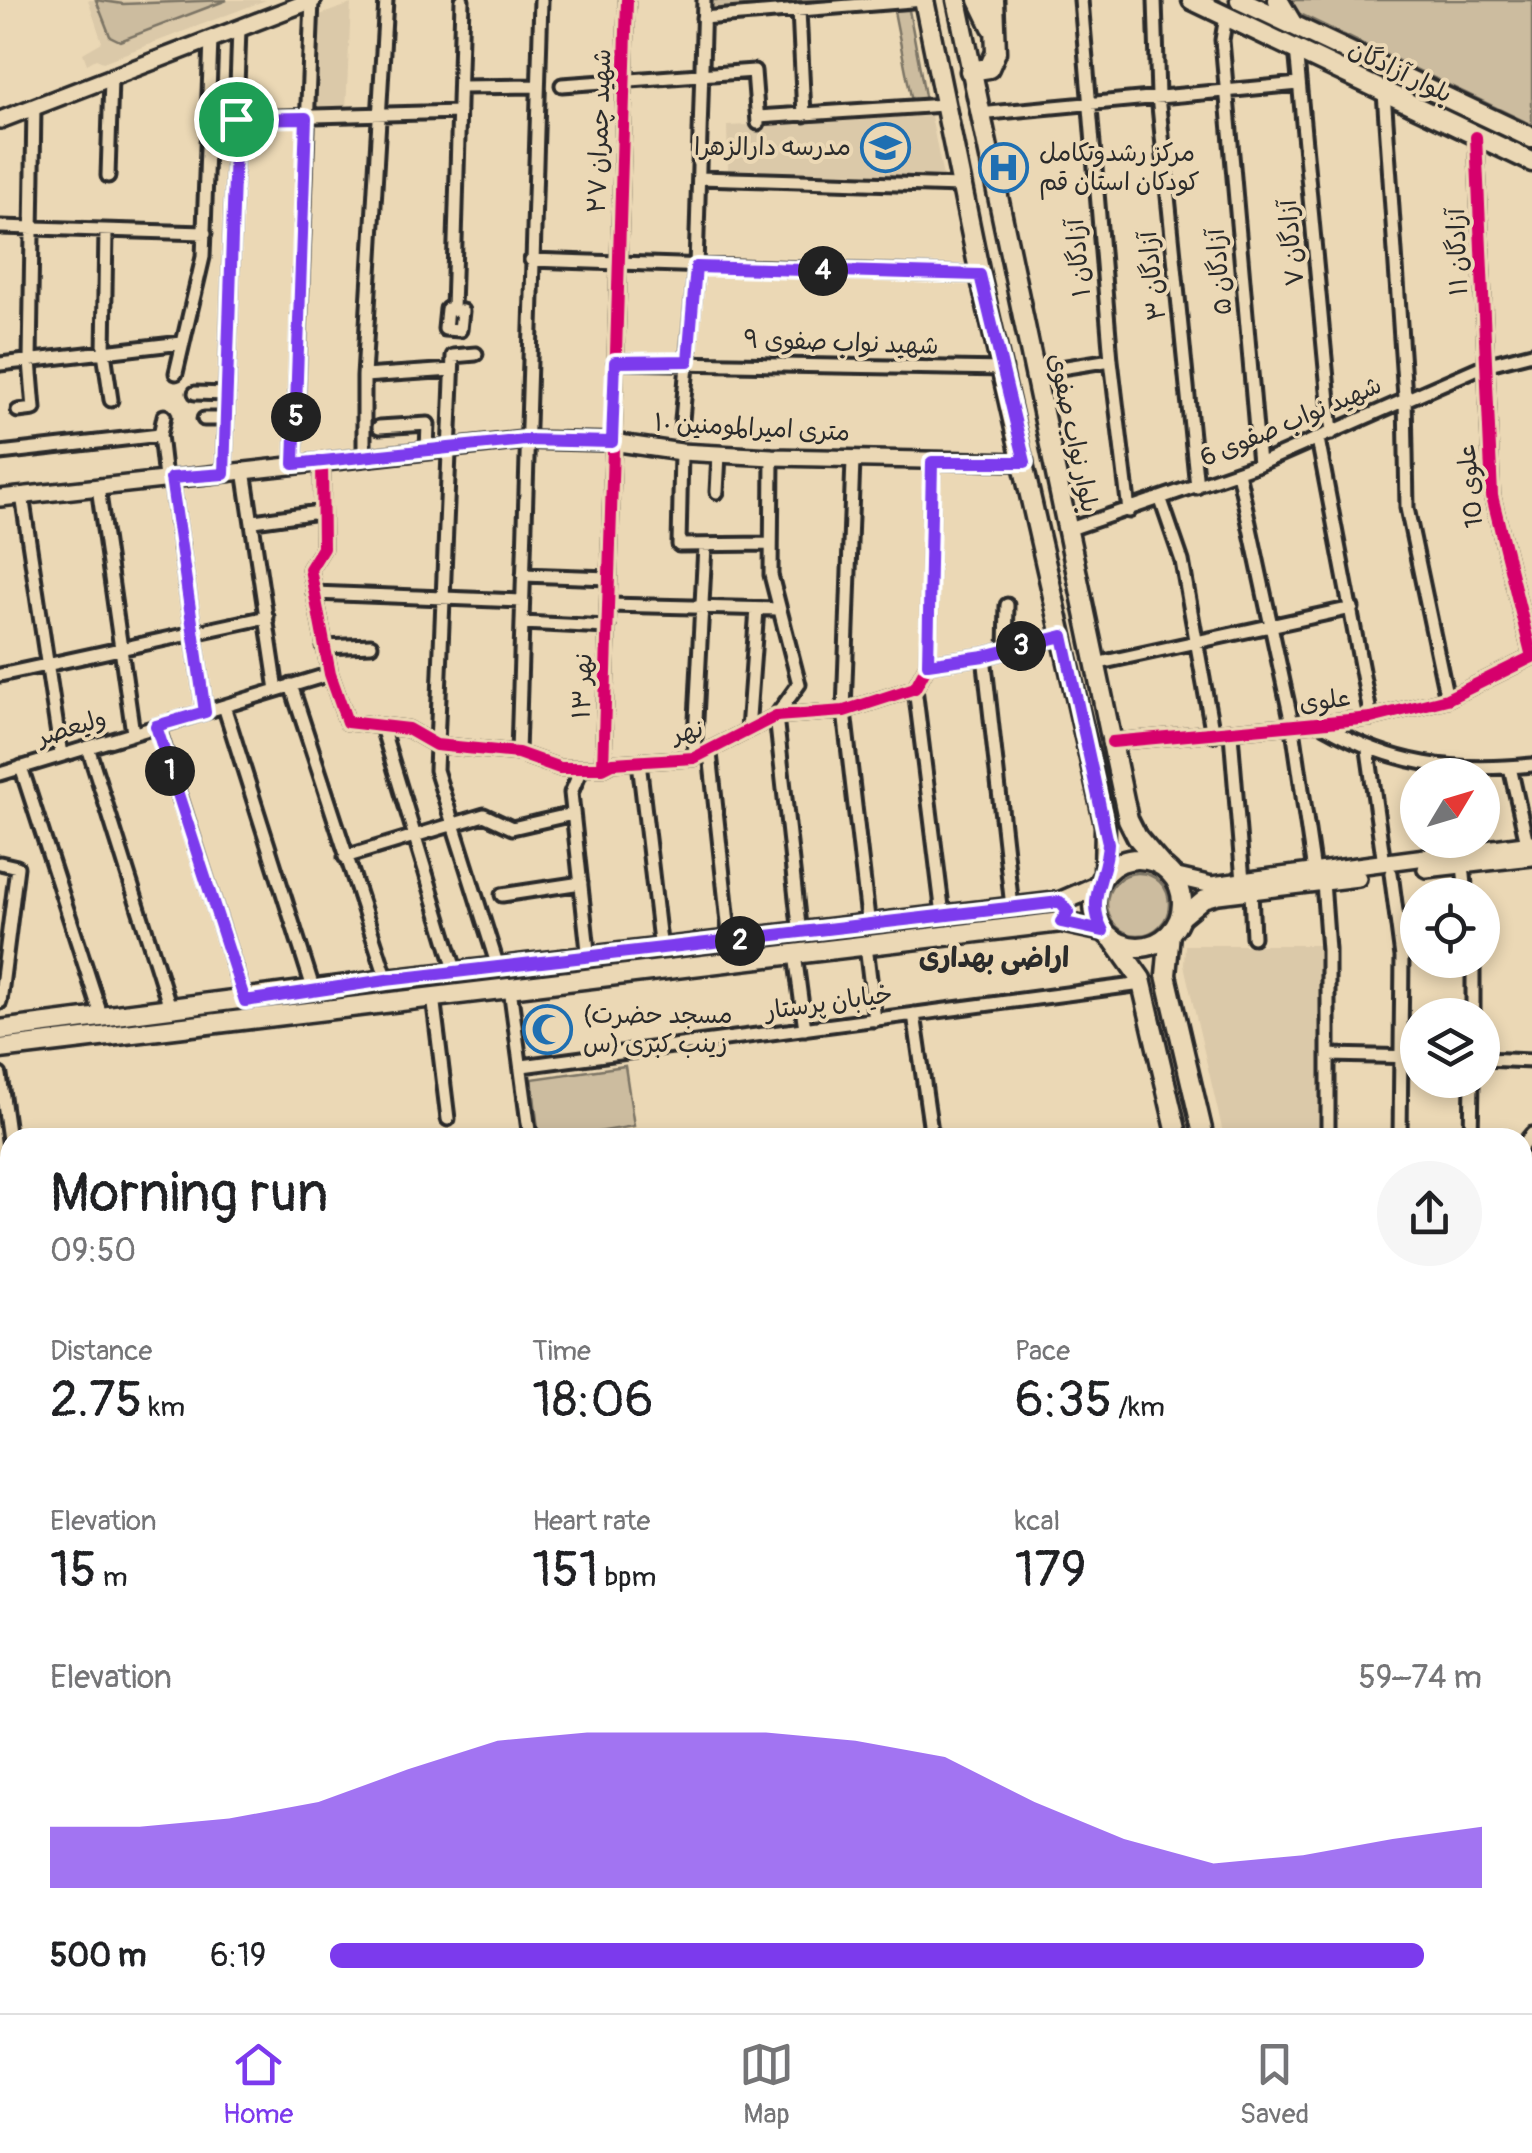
<!DOCTYPE html>
<html lang="en">
<head>
<meta charset="utf-8">
<style>
	:root { --surface:#fff; --page:#f6f6f6; --text:#202124; --muted:#757577; --line:#e0e0e0; --accent:#7c3aed }
	body { margin:0; font-family:Pangolin,"Playpen Sans Arabic",sans-serif; background:var(--page); color:var(--text); height:100vh; display:flex; flex-direction:column; font-size:38px; white-space:nowrap }
	* { box-sizing:border-box; margin:0 }
	p { font-size:32px; color:var(--muted) }
	.icon { flex:none; width:55px; height:55px; fill:none; stroke:currentColor; stroke-width:2; stroke-linecap:round; stroke-linejoin:round }
	.map { position:relative; flex:1; overflow:hidden }
	.drawer { position:absolute; left:0px; top:1128px; width:1532px; height:888px; display:flex; flex-direction:column; background:var(--surface); border-radius:30px 30px 0 0; box-shadow:0 5px 15px #0003 }
	.drawer>* { flex:none }
	.needle { width:65px; rotate:52deg }
	.buttons { position:absolute; left:1400px; top:758px; display:grid; gap:20px }
	.buttons a { display:grid; place-items:center; width:100px; height:100px; border-radius:50%; background:var(--surface); box-shadow:0 5px 15px #0003; font-size:50px }
	.pin { position:absolute; display:grid; place-items:center; width:85px; height:85px; color:#fff; margin:-42px; border:5px solid #fff; border-radius:50%; box-shadow:0 2px 10px #0007 }
	.km { position:absolute; width:50px; height:50px; margin:-25px; border-radius:50%; background:#222; color:#fff; font-size:28px; line-height:50px; text-align:center }
	.round { display:grid; place-items:center; flex:none; width:105px; height:105px; border-radius:52px; background:var(--page) }
	.headline { display:flex; align-items:center; justify-content:space-between; height:170px; padding:0 50px }
	h1 { font-size:55px; font-weight:600; line-height:75px }
	.stats { display:grid; grid-template-columns:repeat(3,1fr); gap:15px; height:170px; padding:10px 50px }
	.stats div { display:grid; align-content:center }
	.stats b { font-size:50px; font-weight:600 }
	.stats small { font-size:28px; font-weight:400 }
	.stats p { font-size:28px }
	.chart { height:280px; padding:20px 50px }
	.chart p { display:flex; justify-content:space-between }
	.chart svg { width:100%; height:180px; margin-top:10px; fill:var(--accent); opacity:.7 }
	ul { padding:0 50px; list-style:none; font-size:32px }
	li { display:grid; grid-template-columns:160px 120px 1fr; align-items:center; height:75px }
	li i { height:25px; border-radius:12px; background:var(--accent) }
	.tab-bar { display:flex; justify-content:space-around; align-items:center; height:140px; border-top:2px solid var(--line); background:var(--surface); font-size:28px; color:var(--muted) }
	.tab-bar a { display:grid; justify-items:center; gap:5px }
	.tab-bar .active { color:var(--accent) }
	.map>svg:first-child { display:block }
	.built { fill:#dbc9a9 }
	.green { fill:#ccbc9f; stroke:#7c7465; stroke-width:2.5 }
	.lines { fill:none; stroke-linecap:round; stroke-linejoin:round }
	.minor-casing { stroke:#2b2b2b; stroke-width:19 }
	.tertiary-casing { stroke:#2b2b2b; stroke-width:22 }
	.secondary-casing { stroke:#2b2b2b; stroke-width:25 }
	.primary-casing { stroke:#2b2b2b; stroke-width:25 }
	.minor { stroke:#ebd8b5; stroke-width:11 }
	.tertiary { stroke:#ebd8b5; stroke-width:15 }
	.secondary { stroke:#ebd8b5; stroke-width:18 }
	.primary { stroke:#ebd8b5; stroke-width:18 }
	.cycleway-casing { stroke:#ebd8b5; stroke-width:19 }
	.cycleway { stroke:#d6006c; stroke-width:12 }
	.route-casing { stroke:#fff; stroke-width:20 }
	.route { stroke:#7c3aed; stroke-width:12 }
	.labels { text-anchor:middle; dominant-baseline:central; stroke-width:8; stroke-linejoin:round; paint-order:stroke }
	.street-label { font-size:25px; fill:#2b2b2b; stroke:#ebd8b5 }
	.poi-label { font-size:25px; fill:#2b2b2b; stroke:#ebd8b5; text-anchor:start }
	.neighbourhood-label { font-size:28px; font-weight:bold; fill:#2b2b2b; stroke:#ebd8b5 }
</style>
</head>
<body>
<div class="map">
<svg width="1532" height="2013" viewBox="0 0 1532 2013">
	<rect width="100%" height="100%" fill="#ebd8b5"/>
	<filter id="ink" filterUnits="userSpaceOnUse"><feTurbulence type="fractalNoise" baseFrequency=".01" numOctaves="2"/><feDisplacementMap in="SourceGraphic" scale="20" xChannelSelector="R" yChannelSelector="G"/><feConvolveMatrix kernelMatrix="1 2 1 2 8 2 1 2 1" color-interpolation-filters="sRGB"/></filter>
	<g filter="url(#ink)">
		<path class="built" d="M 88,0 L 266,0 L 103,62 L 96,59 L 87,64 L 83,53 L 102,42 Z
			M 351,4 L 346,110 L 315,111 L 317,16 Z
			M 931,116 L 943,177 L 728,170 L 727,126 Z
			M 1185,945 L 1324,945 L 1322,1137 L 1224,1137 L 1184,965 Z"/>
		<path class="green" d="M 96,0 L 123,4 L 227,0 L 120,41 L 110,36 Z
			M 712,0 L 856,0 L 712,11 Z
			M 1288,0 L 1532,0 L 1532,125 L 1298,13 Z
			M 909,10 L 926,101 L 912,102 L 894,11 Z
			M1107 904a31 31 0 1 1 62 0a31 31 0 1 1-62 0Z
			M 625,1066 L 634,1126 L 598,1132 L 598,1137 L 539,1137 L 532,1079 Z"/>
		<g class="lines">
			<defs>
				<path id="minor" d="M 1081,0 L 1111,360 L 1129,511
					M 1155,0 L 1158,96 L 1197,487
					M 799,10 L 804,115
					M 1226,17 L 1222,40 L 1259,464
					M 703,18 L 924,0
					M 1296,48 L 1332,433
					M 562,85 L 754,71 L 758,123
					M 461,87 L 537,86
					M 1384,92 L 1405,397 L 1407,508 L 1447,699
					M 979,114 L 1299,84
					M 758,117 L 944,105
					M 208,119 L 459,112
					M 108,176 L 111,78
					M 699,178 L 961,186
					M 0,227 L 205,233
					M 106,231 L 104,352 L 111,400
					M 531,260 L 980,275
					M 453,310 L 462,311 L 460,330 L 445,329 L 447,309 L 453,310 L 462,0
					M 476,354 L 453,356 L 436,770 L 499,970
					M 615,362 L 1005,369
					M 0,364 L 182,343
					M 1035,372 L 1111,360
					M 176,373 L 203,257 L 211,39
					M 364,376 L 452,370
					M 195,393 L 227,394
					M 18,411 L 34,409 L 30,361 L 34,107
					M 164,416 L 160,435 L 165,478
					M 204,419 L 226,419
					M 379,427 L 428,424 L 427,450
					M 681,431 L 696,267 L 704,0
					M 1318,439 L 1371,718
					M 681,452 L 679,545 L 769,544
					M 0,453 L 160,435
					M 364,457 L 364,376 L 386,0
					M 772,457 L 771,575 L 799,684 L 776,716 L 800,935
					M 322,460 L 323,548 L 310,569 L 330,674 L 347,722 L 408,729 L 436,745 L 518,753 L 560,768 L 603,768 L 613,763 L 694,758 L 776,716 L 844,711 L 915,688 L 928,664 L 932,462
					M 853,460 L 844,711 L 869,927
					M 294,464 L 312,0
					M 244,470 L 277,690
					M 1238,472 L 1293,728 L 1314,872
					M 224,473 L 239,28
					M 171,478 L 205,712
					M 98,487 L 133,733
					M 717,492 L 719,454
					M 22,495 L 61,755
					M 1161,500 L 1182,561 L 1213,735
					M 254,521 L 319,512
					M 1067,530 L 1259,464 L 1485,365 L 1532,353
					M 523,575 L 609,578
					M 314,593 L 522,601
					M 609,605 L 778,609
					M 522,623 L 608,627
					M 324,647 L 371,645
					M 1006,649 L 1007,605
					M 984,656 L 1012,907
					M 928,664 L 984,656 L 1063,636
					M 1095,664 L 1352,608
					M 0,675 L 267,617
					M 291,685 L 387,980
					M 915,688 L 943,915
					M 224,706 L 314,991
					M 157,726 L 245,1001
					M 1325,726 C 1394,765 1453,773 1532,765
					M 382,727 L 456,973
					M 748,730 L 757,609
					M 1231,734 L 1243,881
					M 1112,742 L 1371,718 L 1447,699 L 1532,657 L 1492,496 L 1476,137
					M 88,747 L 171,1011
					M 1368,750 L 1384,864
					M 518,753 L 541,0
					M 710,753 L 730,942
					M 694,758 L 705,546
					M 639,762 L 661,950
					M 21,767 L 102,1018
					M 1510,767 L 1527,843
					M 603,768 L 627,0
					M 581,769 L 571,793 L 589,960
					M 0,774 L 330,674
					M 1454,840 L 1457,855
					M 345,857 L 484,815 L 512,828 L 573,814
					M 0,863 L 17,867 L 0,1002
					M 1463,865 L 1466,895
					M 1391,873 L 1402,957 L 1400,1138
					M 1323,882 L 1328,950 L 1328,1138
					M 1251,891 L 1253,937
					M 502,895 L 581,883
					M 866,946 L 875,1020
					M 795,954 L 805,1029
					M 510,988 L 530,1138
					M 433,996 L 448,1119
					M 914,1014 L 932,1138
					M 1473,1015 L 1473,960
					M 1330,1055 L 1418,1057
					M 1482,1059 L 1532,1061
					M 522,1066 L 1142,984
					M 0,1075 L 10,1147
					M 1471,1138 L 1472,1080
					M 1522,1146 L 1532,1134
					M 5,1232 L 10,1247
					M 0,1334 L 10,1386
					M 0,1437 L 10,1434
					M 1522,1483 L 1532,1484
					M 1524,1516 L 1532,1516
					M 0,1534 L 10,1535
					M 1525,1535 L 1532,1535
					M 1522,1581 L 1528,1581 L 1523,1639 L 1532,1701
					M 10,1611 L 3,1611 L 10,1739
					M 0,1749 L 10,1749
					M 1522,1848 L 1531,1848
					M 0,1861 L 10,1860
					M 1522,1879 L 1532,1877
					M 0,1930 L 10,1928"/>
				<path id="tertiary" d="M 0,120 L 313,0
					M 0,498 L 525,440 L 612,442 L 681,452 L 772,457 L 1025,462
					M 1426,869 L 1532,857
					M 1173,876 L 1212,885 L 1532,843
					M 1181,918 L 1204,899 L 1218,895 L 1358,878
					M 1522,1190 L 1532,1190
					M 0,1234 L 10,1231"/>
				<path id="secondary" d="M 924,0 L 980,275 L 1105,825 L 1104,874
					M 957,0 L 1128,819 L 1137,837 L 1162,866
					M 979,0 L 992,27
					M 1192,0 L 1532,162
					M 1240,0 L 1532,138
					M 1278,0 L 1293,25
					M 970,71 L 989,68 L 996,52 L 994,0
					M1094 903a44 44 0 1 1 88 0a44 44 0 1 1-88 0Z
					M 1170,933 L 1166,975 L 1204,1138
					M 1114,941 L 1141,979 L 1178,1138
					M 0,1030 L 387,980 L 1060,902 L 1097,886
					M 0,1049 L 1061,922 L 1103,931"/>
				<path id="primary" d="M 1522,1979 L 1532,1979
					M 0,1980 L 10,1981
					M 1349,2005 L 1351,2013
					M 72,2013 L 84,2013
					M 928,2013 L 1302,2013
					M 1435,2013 L 1437,2005
					M 1459,2013 L 1532,2005"/>
			</defs>
			<use href="#minor" class="minor-casing"/>
			<use href="#tertiary" class="tertiary-casing"/>
			<use href="#secondary" class="secondary-casing"/>
			<use href="#primary" class="primary-casing"/>
			<use href="#minor" class="minor"/>
			<use href="#tertiary" class="tertiary"/>
			<use href="#secondary" class="secondary"/>
			<use href="#primary" class="primary"/>
			<defs>
				<path id="cycleway" d="M 322,460 L 323,548 L 310,569 L 330,674 L 347,722 L 408,729 L 436,745 L 518,753 L 560,768 L 603,768 L 613,763 L 694,758 L 776,716 L 844,711 L 915,688 L 928,664 L 932,462
					M 1112,742 L 1371,718 L 1447,699 L 1532,657 L 1492,496 L 1476,137
					M 603,768 L 627,0"/>
			</defs>
			<use href="#cycleway" class="cycleway-casing"/>
			<use href="#cycleway" class="cycleway"/>
		</g>
	</g>
	<g class="lines" filter="url(#ink)">
		<defs>
			<path id="route" d="M 306,118 L 294,464 L 525,440 L 612,442 L 615,362 L 688,361 L 696,267 L 980,275 L 1025,462 L 932,462 L 928,664 L 984,656 L 1063,636 L 1108,843 C 1107,877 1085,898 1103,931 L 1061,922 L 1068,912 L 1060,902 L 386,980 L 245,1001 L 156,726 L 205,712 L 171,478 L 224,474 L 236,119 Z"/>
		</defs>
		<use href="#route" class="route-casing"/>
		<use href="#route" class="route"/>
	</g>
	<defs>
		<symbol id="school-ring" viewBox="-11 -11 22 22"><circle r="9.5" fill="#ebd8b5" stroke="#1f6fb2" stroke-width="1.5"/><path d="M0-5L7-2L0 1L-7-2ZM-4 1L0 2.5L4 1V4Q0 6-4 4Z" fill="#1f6fb2"/></symbol>
		<symbol id="hospital-ring" viewBox="-11 -11 22 22"><circle r="9.5" fill="#ebd8b5" stroke="#1f6fb2" stroke-width="1.5"/><path d="M-5-5h3v3.5h4V-5h3V5h-3V1.5h-4V5h-3Z" fill="#1f6fb2"/></symbol>
		<symbol id="mosque-ring" viewBox="-11 -11 22 22"><circle r="9.5" fill="#ebd8b5" stroke="#1f6fb2" stroke-width="1.5"/><path d="M3.5-4.9A6 6 0 1 0 3.5 4.9A5 5 0 1 1 3.5-4.9Z" fill="#1f6fb2"/></symbol>
	</defs>
	<g fill-rule="evenodd">
		<use href="#school-ring" x="858" y="120" width="55" height="55"/>
		<use href="#hospital-ring" x="976" y="140" width="55" height="55"/>
		<use href="#mosque-ring" x="520" y="1002" width="55" height="55"/>
	</g>
	<g class="labels">
		<g class="street-label">
			<text transform="translate(1400 72) rotate(26)">بلوار آزادگان</text>
			<text transform="translate(600 131) rotate(-88)">شهید چمران ۲۷</text>
			<text transform="translate(1292 243) rotate(-95)">آزادگان ۷</text>
			<text transform="translate(1458 252) rotate(-92)">آزادگان ۱۱</text>
			<text transform="translate(1079 258) rotate(-95)">آزادگان ۱</text>
			<text transform="translate(1220 272) rotate(-95)">آزادگان ۵</text>
			<text transform="translate(1153 276) rotate(-96)">آزادگان ۳</text>
			<text transform="translate(841 343) rotate(2)">شهید نواب صفوی ۹</text>
			<text transform="translate(1291 422) rotate(-23)">شهید نواب صفوی 6</text>
			<text transform="translate(752 428) rotate(3)">۱۰ متری امیرالمومنین</text>
			<text transform="translate(1073 433) rotate(78)">بلوار نواب صفوی</text>
			<text transform="translate(1471 486) rotate(-96)">علوی 10</text>
			<text transform="translate(583 686) rotate(-88)">نهر ۱۳</text>
			<text transform="translate(1325 701) rotate(-7)">علوی</text>
			<text transform="translate(72 728) rotate(-17)">ولیعصر</text>
			<text transform="translate(688 732) rotate(-13)">نهر</text>
			<text transform="translate(829 1003) rotate(-8)">خیابان پرستار</text>
		</g>
		<g class="poi-label">
			<text x="851" y="147" text-anchor="end">مدرسه دارالزهرا</text>
			<text x="1039" y="153">مرکز رشدوتکامل<tspan x="1039" dy="29">کودکان استان قم</tspan></text>
			<text x="583" y="1015">(مسجد حضرت<tspan x="583" dy="29">زینب کبری (س</tspan></text>
		</g>
		<g class="neighbourhood-label">
			<text x="994" y="958">اراضی بهداری</text>
		</g>
	</g>
</svg>
<div class="buttons">
<a><svg class="needle" viewBox="-14 -14 28 28"><path d="M0-13l5 13h-10z" fill="#e53935"/><path d="M0 13l5-13h-10z" fill="#757577"/></svg></a>
<a><svg class="icon" aria-label="locate" viewBox="0 0 24 24"><circle cx="12" cy="12" r="6"/><path d="M12 2v4M12 18v4M2 12h4M18 12h4"/></svg></a>
<a><svg class="icon" aria-label="layers" viewBox="0 0 24 24"><path d="M12 4l9 5-9 5-9-5zM3 14l9 5 9-5"/></svg></a>
</div>
<div class="pin" style="left:236px;top:119px;background:#1e9e55"><svg class="icon" aria-label="arrive" viewBox="0 0 24 24"><path d="M6 21V4h12l-3 4 3 4H6"/></svg></div>
<b class="km" style="left:170px;top:771px">1</b>
<b class="km" style="left:740px;top:941px">2</b>
<b class="km" style="left:1021px;top:646px">3</b>
<b class="km" style="left:823px;top:271px">4</b>
<b class="km" style="left:296px;top:417px">5</b>
<section class="drawer">
<div class="headline"><div><h1>Morning run</h1><p>09:50</p></div><a class="round"><svg class="icon" aria-label="share" viewBox="0 0 24 24"><path d="M12 15V3M7 8l5-5 5 5M5 13v7h14v-7"/></svg></a></div>
<div class="stats">
<div><p>Distance</p><b>2.75<small> km</small></b></div>
<div><p>Time</p><b>18:06</b></div>
<div><p>Pace</p><b>6:35<small> /km</small></b></div>
</div>
<div class="stats">
<div><p>Elevation</p><b>15<small> m</small></b></div>
<div><p>Heart rate</p><b>151<small> bpm</small></b></div>
<div><p>kcal</p><b>179</b></div>
</div>
<div class="chart"><p><span>Elevation</span>59–74 m</p>
<svg viewBox="0 0 160 44" preserveAspectRatio="none"><path d="M0 44V29L10 29L20 27L30 23L40 15L50 8L60 6L70 6L80 6L90 8L100 12L110 23L120 32L130 38L140 36L150 32L160 29V44z"/></svg>
</div>
<ul>
<li><b>500 m</b>6:19<i style="width:95%"></i></li>
</ul>
</section>
</div>
<nav class="tab-bar">
<a class="active"><svg class="icon" aria-label="home" viewBox="0 0 24 24"><path d="M3 11l9-7 9 7M6 9v11h12V9"/></svg>Home</a>
<a><svg class="icon" aria-label="map" viewBox="0 0 24 24"><path d="M3 6l6-2 6 2 6-2v14l-6 2-6-2-6 2zM9 4v14M15 6v14"/></svg>Map</a>
<a><svg class="icon" aria-label="saved" viewBox="0 0 24 24"><path d="M7 4h10v16l-5-4-5 4z"/></svg>Saved</a>
</nav>
</body>
</html>
